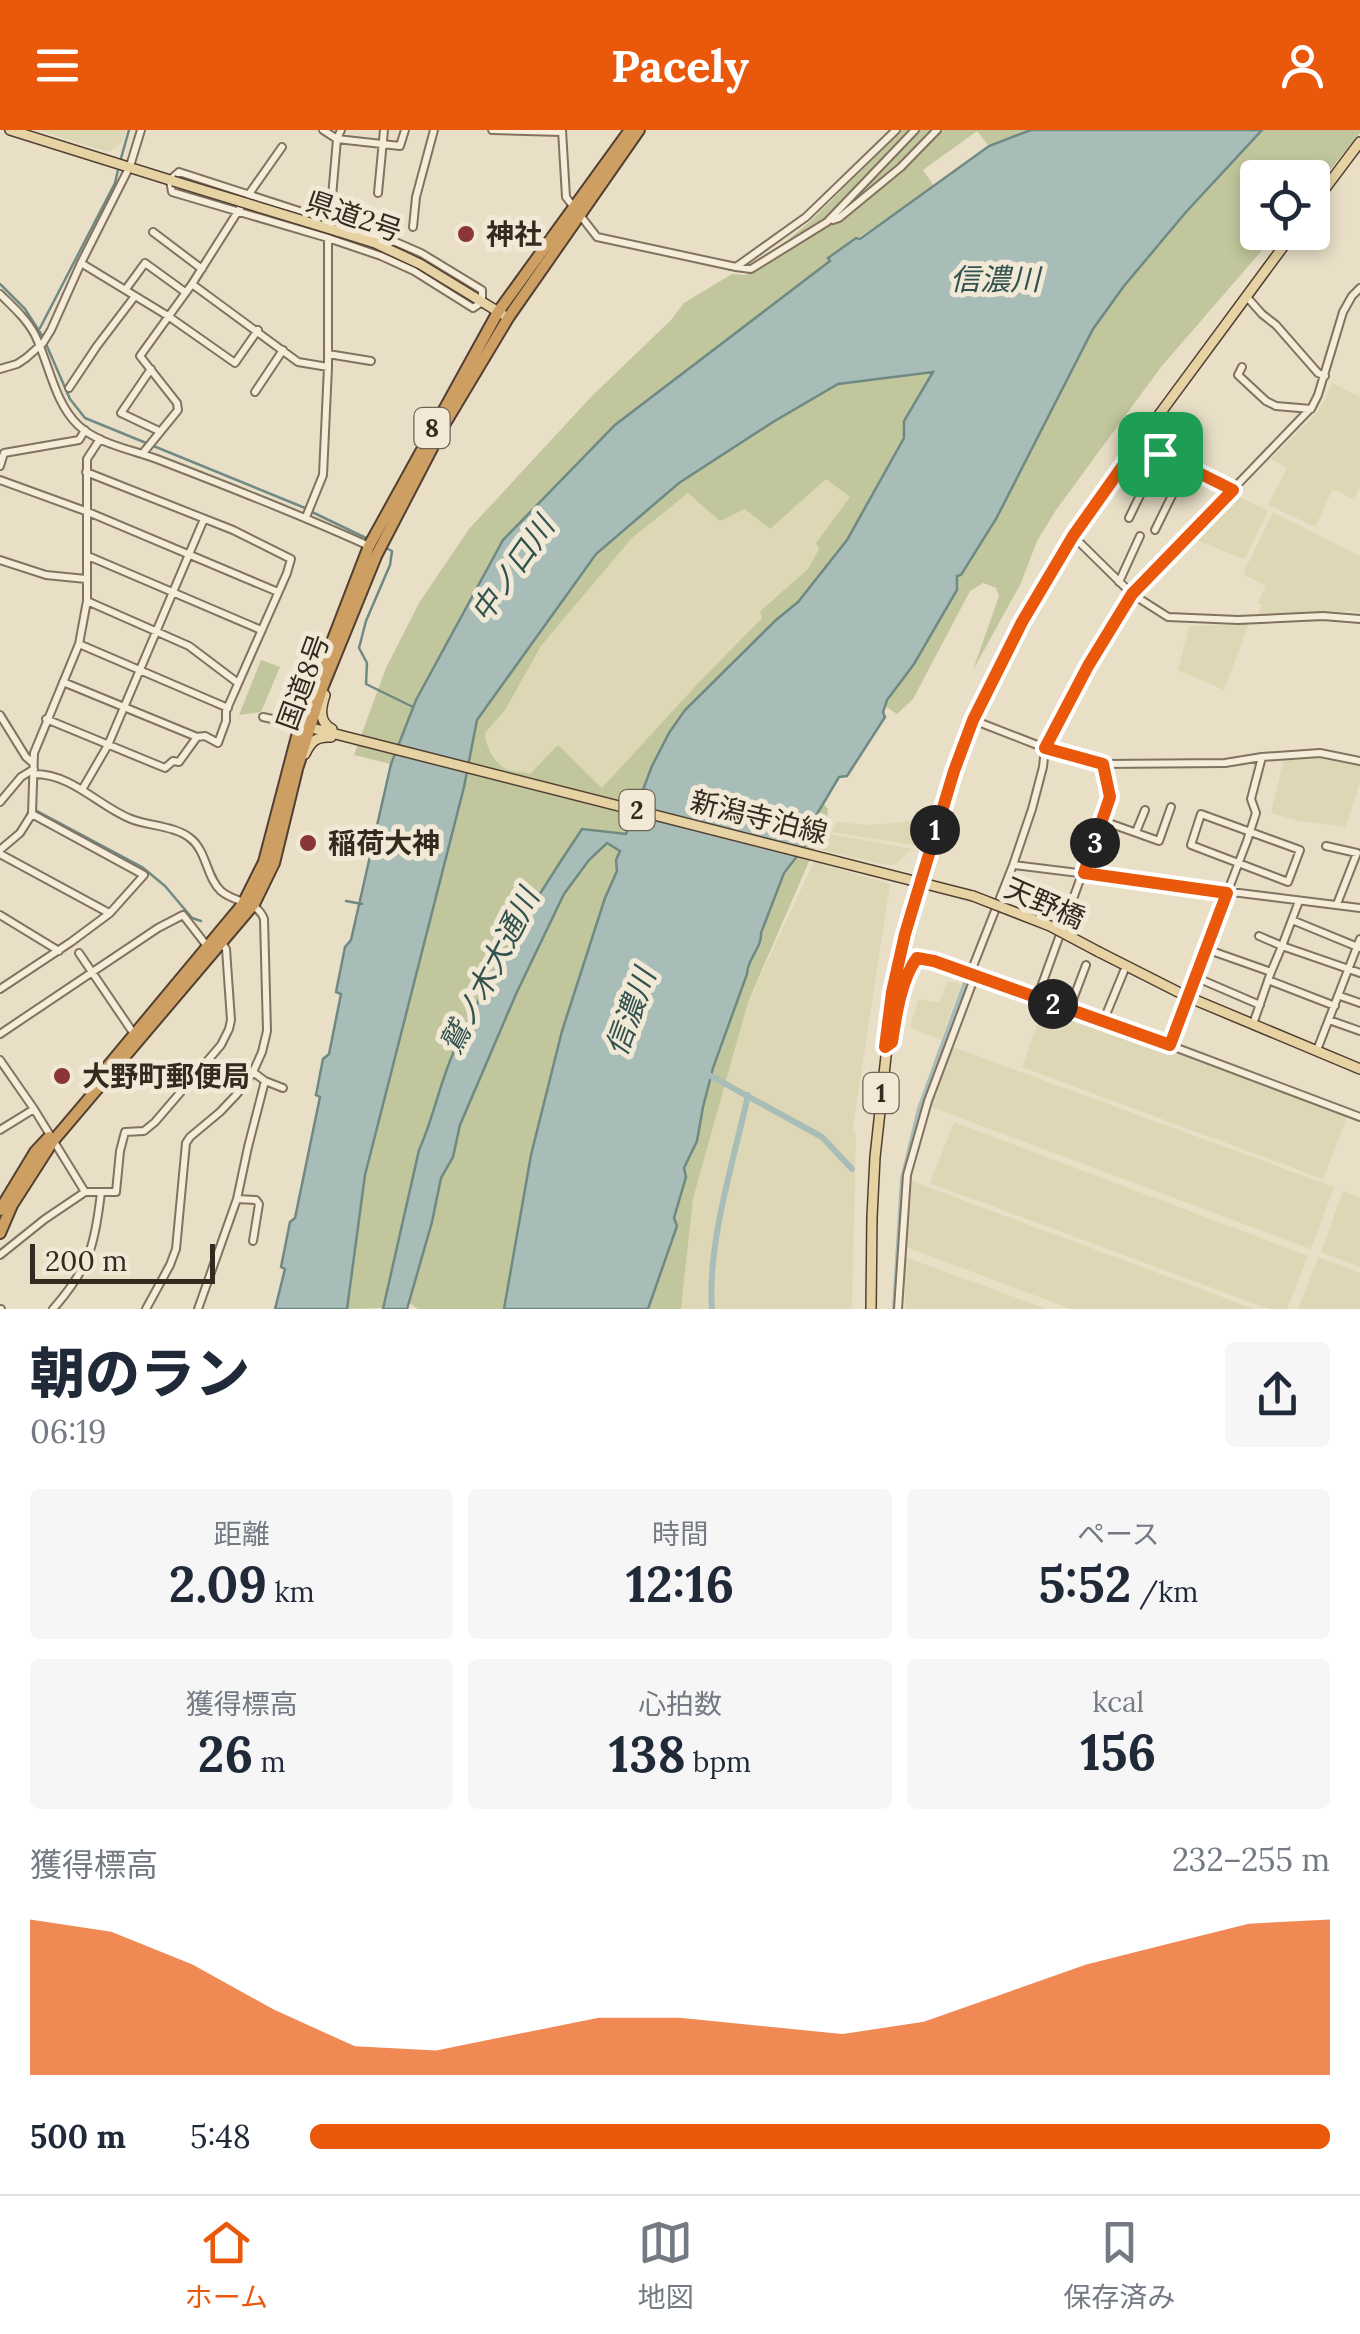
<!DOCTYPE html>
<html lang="ja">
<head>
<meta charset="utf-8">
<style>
	:root { --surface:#fff; --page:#f6f6f7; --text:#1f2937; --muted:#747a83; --line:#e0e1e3; --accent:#ea580c }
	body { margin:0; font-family:Lora,"Noto Sans JP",serif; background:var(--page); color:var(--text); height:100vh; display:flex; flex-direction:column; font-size:38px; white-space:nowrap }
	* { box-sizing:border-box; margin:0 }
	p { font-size:32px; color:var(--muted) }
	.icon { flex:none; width:55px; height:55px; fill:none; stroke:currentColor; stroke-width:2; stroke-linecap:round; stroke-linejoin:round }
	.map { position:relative; height:1179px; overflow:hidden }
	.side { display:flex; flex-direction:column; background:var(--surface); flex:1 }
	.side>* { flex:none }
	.fabs { position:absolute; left:1240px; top:30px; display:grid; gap:20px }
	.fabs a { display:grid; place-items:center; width:90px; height:90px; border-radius:10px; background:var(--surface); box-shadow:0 5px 15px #0003; font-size:50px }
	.scale { position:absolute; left:30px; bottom:25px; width:185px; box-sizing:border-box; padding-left:10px; border:5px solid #342a20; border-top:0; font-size:28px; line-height:35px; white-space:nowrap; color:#342a20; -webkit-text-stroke:8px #f1e9d6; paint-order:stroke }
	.pin { position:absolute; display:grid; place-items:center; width:85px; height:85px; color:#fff; margin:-42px; border-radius:20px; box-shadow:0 5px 15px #0006 }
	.km { position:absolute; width:50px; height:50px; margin:-25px; border-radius:50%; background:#222; color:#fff; font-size:28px; line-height:50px; text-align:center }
	.round { display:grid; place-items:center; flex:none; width:105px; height:105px; border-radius:10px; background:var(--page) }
	.head { display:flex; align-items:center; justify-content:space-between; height:170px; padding:0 30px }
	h1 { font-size:55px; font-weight:800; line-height:75px }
	.metrics { display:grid; grid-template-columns:repeat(3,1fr); gap:15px; height:170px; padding:10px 30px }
	.metrics div { display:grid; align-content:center; border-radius:10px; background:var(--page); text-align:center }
	.metrics b { font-size:50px; font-weight:800 }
	.metrics small { font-size:28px; font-weight:400 }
	.metrics p { font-size:28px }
	.chart { height:280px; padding:20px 30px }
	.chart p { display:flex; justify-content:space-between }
	.chart svg { width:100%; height:180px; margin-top:10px; fill:var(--accent); opacity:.7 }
	ul { padding:0 30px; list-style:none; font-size:32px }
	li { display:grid; grid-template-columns:160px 120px 1fr; align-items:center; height:75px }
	li i { height:25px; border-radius:12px; background:var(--accent) }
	header { display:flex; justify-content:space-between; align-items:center; height:130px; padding:0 30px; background:var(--accent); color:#fff; font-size:45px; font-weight:800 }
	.tab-bar { display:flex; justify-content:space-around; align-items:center; height:140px; border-top:2px solid var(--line); background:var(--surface); font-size:28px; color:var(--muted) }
	.tab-bar a { display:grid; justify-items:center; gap:5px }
	.tab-bar .on { color:var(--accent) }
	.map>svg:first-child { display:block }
	.farmland { fill:#ddd7b5 }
	.green { fill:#c1c69c; fill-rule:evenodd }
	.water { fill:#a8bdb7; stroke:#6f8a84; stroke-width:2.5 }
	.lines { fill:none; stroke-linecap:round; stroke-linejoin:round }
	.stream { stroke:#6f8a84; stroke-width:2.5 }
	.canal { stroke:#a8bdb7; stroke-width:6 }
	.minor-casing { stroke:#82725f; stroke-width:10 }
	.major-casing { stroke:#514032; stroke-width:12 }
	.highway-casing { stroke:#514032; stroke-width:14 }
	.minor { stroke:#f5ecd9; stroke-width:6 }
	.major { stroke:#e7d2a4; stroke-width:9 }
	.highway { stroke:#cd9f62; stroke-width:10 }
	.major-bridge-casing { stroke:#514032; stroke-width:12; stroke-linecap:butt }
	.major-bridge { stroke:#e7d2a4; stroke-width:9 }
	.route-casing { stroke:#fff; stroke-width:20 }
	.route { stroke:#ea580c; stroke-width:12 }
	.poi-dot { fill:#8a3636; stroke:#f1e9d6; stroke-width:4 }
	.labels { text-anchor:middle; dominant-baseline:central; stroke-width:10; stroke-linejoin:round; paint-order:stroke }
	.shield { fill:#f1e9d6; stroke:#6d6357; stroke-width:2.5 }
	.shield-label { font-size:25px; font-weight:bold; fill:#342a20 }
	.street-label { font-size:28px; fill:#342a20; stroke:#f1e9d6 }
	.poi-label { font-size:28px; font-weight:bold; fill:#342a20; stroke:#f1e9d6; text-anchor:start }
	.water-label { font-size:30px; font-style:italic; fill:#325250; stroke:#f1e9d6 }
</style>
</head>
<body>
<header><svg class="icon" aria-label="menu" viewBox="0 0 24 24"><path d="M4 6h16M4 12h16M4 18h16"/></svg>Pacely<svg class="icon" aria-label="person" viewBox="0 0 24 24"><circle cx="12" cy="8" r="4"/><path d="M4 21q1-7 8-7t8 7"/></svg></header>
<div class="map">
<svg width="1360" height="1179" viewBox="0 0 1360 1179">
	<rect width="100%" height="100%" fill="#e9dfc7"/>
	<path class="farmland" d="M 36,0 L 126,0 L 123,12 L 109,22 Z
		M 1332,253 L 1360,267 L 1360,356 L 1354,370 L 1333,359 L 1315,397 L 1268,375 L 1287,338 L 1271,329 L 1314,286 L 1324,272 Z
		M 826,349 L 850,367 L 816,413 L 819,419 L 808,439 L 760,480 L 762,487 L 702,549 L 602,659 L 558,616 L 530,644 L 509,641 L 500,634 L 486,614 L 485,603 L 505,580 L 541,516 L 632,408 L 688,362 L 720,391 L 745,379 Z
		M 1236,365 L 1268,381 L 1245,429 L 1193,409 Z
		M 1273,382 L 1360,426 L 1360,483 L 1355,481 L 1259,485 L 1261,474 L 1257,474 L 1266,456 L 1243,444 Z
		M 1249,494 L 1224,560 L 1178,540 L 1189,496 Z
		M 1316,628 L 1360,636 L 1360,652 L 1346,697 L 1299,691 L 1271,683 L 1284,629 Z
		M 914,689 L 917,716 L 832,702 L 835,694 L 839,692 L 866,695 L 899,693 Z
		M 829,704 L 912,719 L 895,735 L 881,734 L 821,720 Z
		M 814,732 L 890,754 L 853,997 L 856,1006 L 852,1179 L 681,1179 L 693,1069 L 748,872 Z
		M 947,851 L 961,854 L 941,910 L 910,898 L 918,869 L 940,873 Z
		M 1056,879 L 1347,987 L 1323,1049 L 1022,937 L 1040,887 L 1051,890 Z
		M 953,917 L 1334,1057 L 1311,1119 L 931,977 Z
		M 954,992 L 1308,1126 L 1287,1179 L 1269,1179 L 930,1053 Z
		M 912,1051 L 1254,1179 L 1071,1179 L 906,1117 Z
		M 1343,1061 L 1360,1067 L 1360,1137 L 1321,1122 Z
		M 905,1127 L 1047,1179 L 905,1179 Z
		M 1318,1127 L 1360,1143 L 1360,1179 L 1298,1179 Z"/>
	<path class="green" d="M 901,0 L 1031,0 L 989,16 L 977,1 L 923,40 L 934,56 L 829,128 L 831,131 L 503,410 L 416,570 L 391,634 L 354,625 L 386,538 L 419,473 L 469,399 L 591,267 L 671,190 L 684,173 L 732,144 L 746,145 L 813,89 Z
		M 1262,0 L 1360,0 L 1360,3 L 1313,61 L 1312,48 L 1258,48 L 1258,102 L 1277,103 L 1161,237 L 1056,380 L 1037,411 L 1021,453 L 973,540 L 999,466 L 996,458 L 983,453 L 970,461 L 913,569 L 897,584 L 885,576 L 956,446 L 996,389 L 1093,199 L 1124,156 L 1186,82 Z
		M 934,242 L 904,291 L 904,307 L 847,410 L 798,472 L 776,490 L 685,580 L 669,603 L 652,636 L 626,704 L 582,699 C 535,769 490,842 455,919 C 440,951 434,987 419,1020 L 383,1178 L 347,1179 L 365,1045 L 464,657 L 477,590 L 596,424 L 679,353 L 773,292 L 838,254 ZM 826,349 L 850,367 L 816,413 L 819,419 L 808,439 L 760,481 L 762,488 L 702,549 L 602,658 L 558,615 L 530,644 C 523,642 512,642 506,639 C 494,632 485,615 485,603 L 505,580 L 541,516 L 556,498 L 632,408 L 688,363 L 720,391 L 745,379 L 770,399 Z
		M 261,530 L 280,537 L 261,582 L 239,585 Z
		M 822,672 L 828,679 L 827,690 L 748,872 L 693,1069 L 681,1179 L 648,1179 L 677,1096 L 674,1088 L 686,1048 L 684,1038 L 697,1011 L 703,977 L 713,938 L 747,845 C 747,829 762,818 761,803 L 784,743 L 805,716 L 811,694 Z
		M 607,712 L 620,721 L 616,730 L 617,741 L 605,768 L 562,901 L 531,1025 L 504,1179 L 418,1179 L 409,1173 L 432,1092 L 441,1048 L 453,1027 L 460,995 L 516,864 L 564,764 L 589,730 Z"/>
	<path class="water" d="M 1031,0 L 1262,0 L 1186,82 L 1124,156 L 1093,199 L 996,389 L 961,445 L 957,446 L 957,460 L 914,534 L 887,570 L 883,582 L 885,587 L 847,646 L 839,647 L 811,694 L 805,716 L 784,743 L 761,803 C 762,818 747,829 747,844 L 713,938 L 703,977 L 697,1011 L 684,1038 L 686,1047 L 674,1088 L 677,1096 L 648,1179 L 504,1179 L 531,1025 L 562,901 L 605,768 L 617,741 L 616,730 L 620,721 L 607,713 L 589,730 L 564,764 L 516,864 L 460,995 L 453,1027 L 441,1048 L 432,1092 L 407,1179 L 383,1179 L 419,1020 C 434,987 440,951 455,919 C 490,842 535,769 582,699 L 626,704 L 652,636 L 669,603 L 685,580 L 776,490 L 798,472 L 847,410 L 904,308 L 904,291 L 933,242 L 838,254 L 773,292 L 679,353 L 596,424 L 477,590 L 464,657 L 365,1045 L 347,1179 L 275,1179 L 285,1139 L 281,1137 L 290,1092 L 295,1088 L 320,967 L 316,965 L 323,929 L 329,924 L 341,864 L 336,862 L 345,817 L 351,810 L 391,634 L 416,570 L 503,410 L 615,295 L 830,131 L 828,128 L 856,108 L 860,109 L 989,16 Z"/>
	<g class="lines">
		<path class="stream" d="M 120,32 L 129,0
			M 0,154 L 25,179 L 43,207
			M 40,198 L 115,53 L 118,40
			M 46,214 L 70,269 L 85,288 L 305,378
			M 312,382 L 368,409
			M 384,417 L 392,421 L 390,435 L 366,491 L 359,518 L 367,533 L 366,554 L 413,577
			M 25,690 L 29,680 L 37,681 L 142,737 L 165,756 L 192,788 L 201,791
			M 0,715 L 18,701
			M 346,771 L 362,774"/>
		<path class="canal" d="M 711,946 L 822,1007 L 852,1039
			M 712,1179 C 707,1113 734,1030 748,965
			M 895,1179 L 903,1049 L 920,979 L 968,847"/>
		<defs>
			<path id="minor" d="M 323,0 L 337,9 L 330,90
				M 341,0 L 337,9 L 400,16 L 405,0
				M 492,0 L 561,2
				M 562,0 L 566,67 L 597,107 L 736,137 L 806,87 L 896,0
				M 179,42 L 398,113 L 421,123 L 482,160 L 482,172 L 473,178 L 414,141 L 381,126 L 328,108 L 172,62 L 170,50 Z
				M 378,63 L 384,0
				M 833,90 L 839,88 L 901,37 L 937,0
				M 413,97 L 416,67 L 434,0
				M 153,102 L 202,139
				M 81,133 L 168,186 L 235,233 L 258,200
				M 736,137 L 751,139 L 827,92 L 915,0
				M 192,154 L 249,64 L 282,17
				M 126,159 L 145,133 L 185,162
				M 0,164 C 12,176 27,189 35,205 C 49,233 54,272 78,295 C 99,315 135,320 162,331 C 232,358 301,385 369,416
				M 1246,166 L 1262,184 L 1276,195 L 1318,243 L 1325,246
				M 328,224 L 371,231
				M 1242,237 L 1238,245 L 1266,271 L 1276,276 L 1311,279
				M 0,239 L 17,234 L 26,228 L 43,213 L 51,200 L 81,133 L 130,36 L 141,0
				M 151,239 L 121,283 L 159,301
				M 69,258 L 97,216 L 135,166
				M 255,262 L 283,220
				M 1139,313 L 1233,360
				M 143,323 L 178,280 L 177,273 L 140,226 L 192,154 L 298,232 L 328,237
				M 0,336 L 4,323 L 79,310 L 85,300
				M 0,350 L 88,382 L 278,462
				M 306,387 L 323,345 L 328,237 L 328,108
				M 1129,388 L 1160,324
				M 1155,400 L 1186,337
				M 1073,406 L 1132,464 L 1168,487 L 1238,490 L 1323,486 L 1360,489
				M 88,426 L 261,500
				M 0,430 L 46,445 L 86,449
				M 1119,452 L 1140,406
				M 87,471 L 189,516 L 238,553
				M 79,514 L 228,578
				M 63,552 L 197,607
				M 0,585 L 26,627 L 33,633
				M 263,587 L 300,595
				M 46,589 L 165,638 L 173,631 L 179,632 L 197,607 L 205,606 L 218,613 L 226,591 L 226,581 L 287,443 L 291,429 L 233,400 L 86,342
				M 973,590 L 1045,618 L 1103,634 L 1225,633 L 1262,627 L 1320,623 L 1360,631
				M 34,644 C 73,644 98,676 131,689 C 149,696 175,696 190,708 C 207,721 206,747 221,761 C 236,774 257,770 264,789 L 267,901 L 262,922 L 253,942 L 237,964 L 220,982 L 190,1007 L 186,1013 L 176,1119 L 170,1135 L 146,1179
				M 83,658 L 108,615 L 204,389
				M 0,672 L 21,647 L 34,639
				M 1201,684 L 1300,720 L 1288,752 L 1191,715 Z
				M 1103,691 L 1159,711 L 1171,677
				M 1136,702 L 1145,680
				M 1326,716 L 1357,723 L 1337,774
				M 0,720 L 20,703 L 32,684 L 34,623 L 79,514 L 87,471 L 87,329 L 100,309
				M 0,724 L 109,783
				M 1014,735 L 1360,778
				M 1299,771 L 1282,816 L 1360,843
				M 0,785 L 59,821
				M 1292,790 L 1360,818
				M 1259,806 L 1282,816 L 1271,842
				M 1206,819 L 1271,842 L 1253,894
				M 79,823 L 134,904
				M 970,844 L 1013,735 L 1032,679 L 1043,637 L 1045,618 L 1088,536 L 1132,464 L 1312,277 L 1318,265 L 1343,182 L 1352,166 L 1360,158
				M 1195,847 L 1260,875
				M 1268,850 L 1335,876
				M 0,859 L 71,812 L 110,783 L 144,745 L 32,684
				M 1340,866 L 1360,873
				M 1037,868 L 1110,667 L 1103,634
				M 1069,880 L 1086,835
				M 1329,890 L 1360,901
				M 1103,892 L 1124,841
				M 0,904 L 158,798 L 183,785 L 207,816
				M 1169,915 L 1247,711 L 1256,683 L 1251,669 L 1262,627
				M 886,916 L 892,912 L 898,879 L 913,831 L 917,828 L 928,829 L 1169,915 L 1360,987
				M 1317,920 L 1360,809
				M 0,930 L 34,979 L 85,1062
				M 253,942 L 265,951 L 283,958
				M 0,1000 L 34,979
				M 237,1069 L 256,1070 L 259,1074 L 253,1111
				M 0,1125 L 45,1089 L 85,1062 L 116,1062 L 120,1021 L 125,1002 L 144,1001 L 155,992 L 221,915 L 229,899 L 231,890 L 226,819 L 222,813
				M 0,1179 L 1,1179
				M 53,1179 C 89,1138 95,1116 101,1062
				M 198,1179 L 237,1069 L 248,1017 L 265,951
				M 898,1179 L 907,1045 L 928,971 L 975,846"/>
			<path id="major" d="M 10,0 L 173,51
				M 1312,76 L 1360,12
				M 337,101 L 375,113 L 420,134 L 502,184
				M 325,565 C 321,577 318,592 332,599
				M 300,595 L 973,766
				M 305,624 C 311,611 317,606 331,607
				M 1099,822 L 1188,867 L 1360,939
				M 871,1179 L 872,1087 L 875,1027 L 893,862 L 920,751 L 954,641 L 973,590 L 1022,492 L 1073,406 L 1119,339 L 1294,102"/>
			<path id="highway" d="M 89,959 L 243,774 L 264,732 L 300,595 L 369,416 L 498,182 L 630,0
				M 0,1080 L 35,1022 L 49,1007
				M 0,1103 L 12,1075 L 53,1011 L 254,774 L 274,733 L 297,639 L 323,556 L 376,426 L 444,295 L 508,188 L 639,0"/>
		</defs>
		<use href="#minor" class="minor-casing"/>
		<use href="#major" class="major-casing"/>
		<use href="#highway" class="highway-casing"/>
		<use href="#minor" class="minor"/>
		<use href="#major" class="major"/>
		<use href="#highway" class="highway"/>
		<defs>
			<path id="major-bridge" d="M 173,51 L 337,101
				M 973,766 L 1050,796 L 1099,822"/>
		</defs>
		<use href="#major-bridge" class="major-bridge-casing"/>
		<use href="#major-bridge" class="major-bridge"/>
	</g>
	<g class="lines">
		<defs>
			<path id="route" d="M 1139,313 L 1233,360 L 1132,464 L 1088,536 L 1045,618 L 1103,634 L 1110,667 L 1084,743 L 1227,763 L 1170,915 L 934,831 L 917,828 C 901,849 896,886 892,912 L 885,917 L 892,862 L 905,804 L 954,641 L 973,590 L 1022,492 L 1073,406 Z"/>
		</defs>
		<use href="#route" class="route-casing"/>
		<use href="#route" class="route"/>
	</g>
	<g class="poi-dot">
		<circle cx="466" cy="104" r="10"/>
		<circle cx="308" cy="713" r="10"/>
		<circle cx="62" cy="946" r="10"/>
	</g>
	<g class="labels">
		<g class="shield">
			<rect x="414.5" y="278" width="35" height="40" rx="8"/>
			<rect x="619.5" y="660" width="35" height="40" rx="8"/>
			<rect x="863.5" y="943" width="35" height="40" rx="8"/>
		</g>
		<g class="shield-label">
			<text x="432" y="298">8</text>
			<text x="637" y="680">2</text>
			<text x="881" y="963">1</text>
		</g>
		<g class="street-label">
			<text transform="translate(354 86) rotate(19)">県道2号</text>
			<text transform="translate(303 552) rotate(-70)">国道8号</text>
			<text transform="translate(759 687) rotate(14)">新潟寺泊線</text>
			<text transform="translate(1045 773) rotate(24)">天野橋</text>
		</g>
		<g class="poi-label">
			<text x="486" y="104">神社</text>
			<text x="328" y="713">稲荷大神</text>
			<text x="82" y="946">大野町郵便局</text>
		</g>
		<g class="water-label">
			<text x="995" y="149">信濃川</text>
			<text transform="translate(512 439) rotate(-55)">中ノ口川</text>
			<text transform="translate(489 841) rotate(-63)">鷲ノ木大通川</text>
			<text transform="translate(630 882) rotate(-70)">信濃川</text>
		</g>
	</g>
</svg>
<div class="fabs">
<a><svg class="icon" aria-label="locate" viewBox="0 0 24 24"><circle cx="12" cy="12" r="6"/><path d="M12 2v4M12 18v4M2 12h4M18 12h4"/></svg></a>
</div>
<div class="scale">200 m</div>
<div class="pin" style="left:1160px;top:324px;background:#1e9e55"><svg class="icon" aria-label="arrive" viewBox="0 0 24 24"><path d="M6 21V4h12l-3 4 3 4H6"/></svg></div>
<b class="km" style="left:935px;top:700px">1</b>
<b class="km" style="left:1053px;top:874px">2</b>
<b class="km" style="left:1095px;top:713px">3</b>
</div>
<section class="side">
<div class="head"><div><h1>朝のラン</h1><p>06:19</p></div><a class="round"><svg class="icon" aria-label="share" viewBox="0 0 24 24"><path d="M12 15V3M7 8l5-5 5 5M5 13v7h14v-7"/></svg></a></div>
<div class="metrics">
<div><p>距離</p><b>2.09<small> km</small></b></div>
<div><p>時間</p><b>12:16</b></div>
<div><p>ペース</p><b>5:52<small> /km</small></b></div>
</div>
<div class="metrics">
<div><p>獲得標高</p><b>26<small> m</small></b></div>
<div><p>心拍数</p><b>138<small> bpm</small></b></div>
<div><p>kcal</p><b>156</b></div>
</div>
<div class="chart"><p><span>獲得標高</span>232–255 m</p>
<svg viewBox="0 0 160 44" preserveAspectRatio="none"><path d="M0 44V6L10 9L20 17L30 28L40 37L50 38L60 34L70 30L80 30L90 32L100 34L110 31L120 24L130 17L140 12L150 7L160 6V44z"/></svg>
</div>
<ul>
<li><b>500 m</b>5:48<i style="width:100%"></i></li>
</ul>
</section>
<nav class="tab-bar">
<a class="on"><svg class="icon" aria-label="home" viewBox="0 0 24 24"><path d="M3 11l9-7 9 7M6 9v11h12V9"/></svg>ホーム</a>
<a><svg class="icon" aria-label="map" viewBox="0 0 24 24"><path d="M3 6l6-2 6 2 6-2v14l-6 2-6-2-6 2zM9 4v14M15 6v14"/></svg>地図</a>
<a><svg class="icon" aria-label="saved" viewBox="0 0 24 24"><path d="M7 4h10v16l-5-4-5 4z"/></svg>保存済み</a>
</nav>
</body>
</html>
